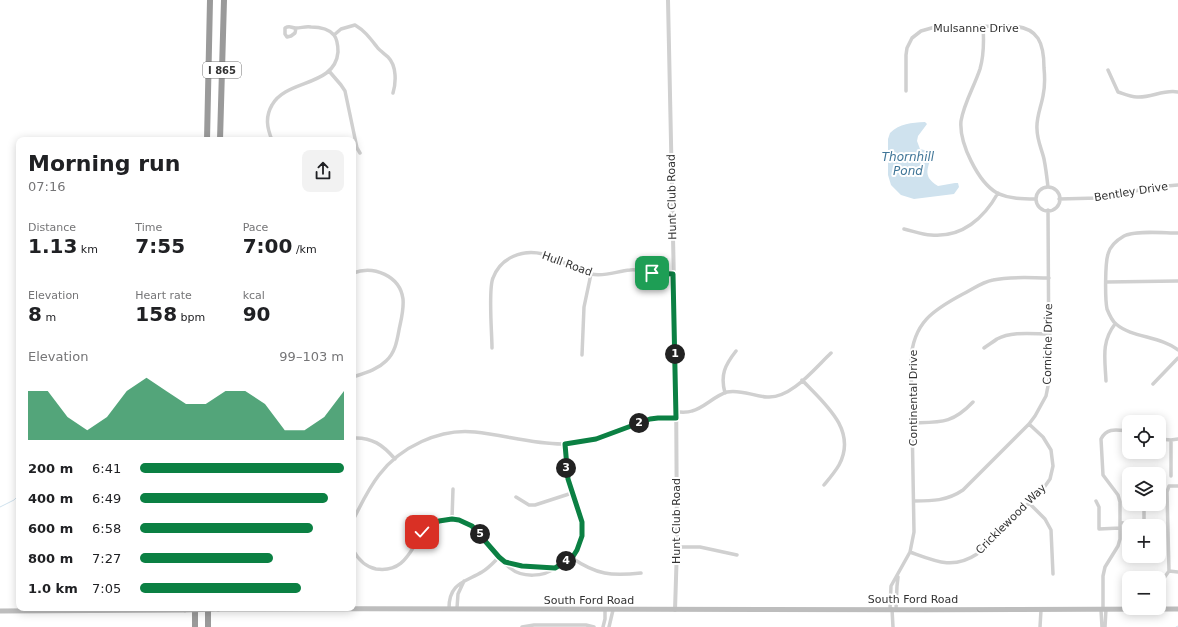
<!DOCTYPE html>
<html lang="en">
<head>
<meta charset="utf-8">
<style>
	:root { --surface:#fff; --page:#f2f2f2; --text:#202124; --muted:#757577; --accent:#0b8043 }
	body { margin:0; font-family:"DejaVu Sans",sans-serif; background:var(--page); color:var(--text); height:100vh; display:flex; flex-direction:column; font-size:15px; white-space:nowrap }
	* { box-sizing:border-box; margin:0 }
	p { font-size:13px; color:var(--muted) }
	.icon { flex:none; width:22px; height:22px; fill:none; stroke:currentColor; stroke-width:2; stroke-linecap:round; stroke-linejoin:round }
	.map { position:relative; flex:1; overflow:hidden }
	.panel { position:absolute; left:16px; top:137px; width:340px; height:474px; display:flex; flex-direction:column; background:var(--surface); border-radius:8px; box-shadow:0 2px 10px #0003 }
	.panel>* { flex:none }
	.controls { position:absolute; left:1122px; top:415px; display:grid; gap:8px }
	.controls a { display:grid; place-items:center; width:44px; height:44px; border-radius:8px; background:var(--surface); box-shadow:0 2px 10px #0003; font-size:20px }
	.pin { position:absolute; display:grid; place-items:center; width:34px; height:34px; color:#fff; margin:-17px; border-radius:8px; box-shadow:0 2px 6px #0006 }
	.km { position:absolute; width:20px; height:20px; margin:-10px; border-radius:50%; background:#222; color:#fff; font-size:11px; line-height:20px; text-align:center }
	.round { display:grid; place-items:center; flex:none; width:42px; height:42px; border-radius:8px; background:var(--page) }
	.head { display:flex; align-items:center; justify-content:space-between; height:68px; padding:0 12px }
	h1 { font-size:22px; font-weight:800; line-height:30px }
	.figures { display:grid; grid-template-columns:repeat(3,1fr); gap:6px; height:68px; padding:4px 12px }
	.figures div { display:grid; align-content:center }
	.figures b { font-size:20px; font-weight:800 }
	.figures small { font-size:11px; font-weight:400 }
	.figures p { font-size:11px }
	.chart { height:112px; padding:8px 12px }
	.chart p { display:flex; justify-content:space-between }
	.chart svg { width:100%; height:72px; margin-top:4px; fill:var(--accent); opacity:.7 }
	ul { padding:0 12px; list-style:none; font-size:13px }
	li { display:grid; grid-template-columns:64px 48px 1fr; align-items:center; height:30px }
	li i { height:10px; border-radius:5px; background:var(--accent) }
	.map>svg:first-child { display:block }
	.water { fill:#cfe2ee }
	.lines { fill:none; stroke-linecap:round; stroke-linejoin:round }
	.stream { stroke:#cfe2ee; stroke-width:1 }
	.minor { stroke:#d0d0d0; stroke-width:3.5 }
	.tertiary { stroke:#d0d0d0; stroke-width:4 }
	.secondary { stroke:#bdbdbd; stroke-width:5 }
	.motorway { stroke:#9a9a9a; stroke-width:6 }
	.secondary-bridge { stroke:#bdbdbd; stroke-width:5 }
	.route-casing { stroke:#fff; stroke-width:8 }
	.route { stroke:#0b8043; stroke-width:5 }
	.labels { text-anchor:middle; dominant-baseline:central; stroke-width:4; stroke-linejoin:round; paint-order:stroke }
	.shield { fill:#fff; stroke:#707070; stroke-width:1 }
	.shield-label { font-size:10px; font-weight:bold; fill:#333 }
	.street-label { font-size:11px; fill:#333; stroke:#fff }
	.water-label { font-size:12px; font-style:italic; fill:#3f7597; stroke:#fff }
</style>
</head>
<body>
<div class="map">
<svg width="1178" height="627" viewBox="0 0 1178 627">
	<rect width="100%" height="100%" fill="#fff"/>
	<path class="water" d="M 925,122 L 927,124 L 918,136 L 917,141 L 920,149 L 932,152 C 930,167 920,175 938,186 L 955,183 L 958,183 L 959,187 L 954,194 L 914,199 L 901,195 L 891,185 L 888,175 L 888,139 L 890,133 C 900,123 911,123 925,122 Z"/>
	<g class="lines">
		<path class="stream" d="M 0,507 L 14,500 L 19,495
			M 1176,627 L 1178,626"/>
		<path class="minor" d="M 983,27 C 984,41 984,55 980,69 C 974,87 964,103 961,121 C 959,143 978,182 997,193 C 1010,199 1023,199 1036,199
			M 334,35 L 341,29 L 355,25 C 365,31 370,38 377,47 C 380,51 385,54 388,57 C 397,66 396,83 393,93
			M 1108,70 L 1118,92 C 1124,94 1130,97 1137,97 C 1151,98 1164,89 1178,92
			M 329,71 L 341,85 L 345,91 L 357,148 L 360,153
			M 906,91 L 906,55 L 907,48 L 912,38 L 921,31 L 935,27 L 1011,26 C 1039,27 1044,44 1044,68 C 1045,78 1045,87 1043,96 C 1041,107 1036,118 1037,129 C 1037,140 1042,150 1044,159 C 1046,169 1047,178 1048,187
			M 272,140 C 267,128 265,117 272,105 C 286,79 335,87 338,52 C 338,46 337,39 334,35 C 328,28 319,27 311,27 C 306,26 301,28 296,28 C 291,28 290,25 285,28 L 285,34 L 287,37 L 291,36 L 295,33 L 296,28
			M1036 199a12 12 0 1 1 24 0a12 12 0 1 1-24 0Z
			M 1059,199 L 1098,198 L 1155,187 L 1178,185
			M 904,229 C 913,231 922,235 931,235 C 962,238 984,218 998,193
			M 1178,233 C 1164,233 1135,230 1124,236 C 1117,240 1110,246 1108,254 C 1105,264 1105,299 1107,309 C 1109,314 1112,321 1116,324 C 1132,338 1161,336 1178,350
			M 353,273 C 374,265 400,276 403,299 C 404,310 401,320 399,330 C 397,341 395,353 386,361 C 377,370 365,373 353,377
			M 1106,282 L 1178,281
			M 492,348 C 492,333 488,289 493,278 C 501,257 523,249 543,254 C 559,258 574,270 591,274 C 605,277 617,271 630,270 C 639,269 646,272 654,274 C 661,275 667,274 673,274
			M 984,348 C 988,345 993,342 997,339 C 1012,331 1033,334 1050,334
			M 582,355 L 584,307 L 591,274
			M 802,380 C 824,403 858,430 839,465 C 835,472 829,479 824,485
			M 1106,381 C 1105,359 1101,342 1115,324
			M 1153,384 L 1178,358
			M 725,393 C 720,375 725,365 736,351
			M 676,412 C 681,412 687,413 692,411 C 704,408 714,396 727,392 C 740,389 753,396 767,397 C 791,399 815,368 831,353
			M 912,423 C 941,422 952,424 973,402
			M 353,438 C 372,437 383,445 395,459
			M 1159,439 L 1171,440 L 1178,439
			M 1171,440 L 1171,476
			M 516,497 L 529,505 L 535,505 L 572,493
			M 914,501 C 932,501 947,501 963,490 L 1029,424 L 1035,416 L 1046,396 L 1049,381 L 1048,210
			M 1096,501 L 1099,507 L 1099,529 L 1120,528
			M 1029,503 L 1045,519 L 1051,530 L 1053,574
			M 452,519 L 453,489
			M 353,520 C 361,505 368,489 379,475 C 400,447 440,428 475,432 C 504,435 533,444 562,444 C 593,443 622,429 650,419 L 658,417 L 676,418
			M 1120,523 L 1144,522
			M 1144,526 L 1144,504
			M 677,547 L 700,547 L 737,555
			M 353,550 C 358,559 366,567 376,569 C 419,575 409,521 450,519 C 458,519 467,521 473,526 C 483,534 491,547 499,557
			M 910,552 C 935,561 953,570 977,554 L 1043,489 L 1050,479 L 1053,466 L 1051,450 L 1043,437 L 1029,424
			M 1144,557 L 1144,556
			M 572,558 C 597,575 611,576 641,573
			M 555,568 L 572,558 L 580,542 L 582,530 L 581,517 L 568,479 L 565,461 L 565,444
			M 1169,571 L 1167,492 L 1169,486 L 1178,486
			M 1169,571 L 1178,572
			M 1159,585 L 1169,571
			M 1125,593 L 1129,593
			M 449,608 C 449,583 465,582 482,572 C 489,568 494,562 499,557 C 503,560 506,565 510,568 C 522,578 544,577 555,568 L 522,566 L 505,562
			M 457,608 L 458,594 L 464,581
			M 890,609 L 891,586 L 910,552 L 914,532 L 911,360 C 913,323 933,310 963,294 C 973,289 982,282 993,280 C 1011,276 1031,278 1049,278
			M 892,609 L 893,627
			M 896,609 L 897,586 L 898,577
			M 1103,609 L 1103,576 L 1105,567 L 1118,546 L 1120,539 L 1120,502 L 1118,495 L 1103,475 L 1101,439 C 1107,427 1117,430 1129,431
			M 1101,610 L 1102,627
			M 522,627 L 534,625 L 586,625 L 594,627
			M 603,627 L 605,619 L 605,610
			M 609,627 L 613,610
			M 1040,627 L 1041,610
			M 1105,627 L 1106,609"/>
		<path class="tertiary" d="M 668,0 L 676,378 L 677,547 L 675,610"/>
		<path class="secondary" d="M 218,609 C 538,608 858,611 1178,609
			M 0,611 L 185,610"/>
		<path class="motorway" d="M 207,140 L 210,0
			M 220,140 L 224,0
			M 195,627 L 195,608
			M 208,627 L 208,608"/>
		<path class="secondary-bridge" d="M 185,610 L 218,609"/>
	</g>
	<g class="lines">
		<defs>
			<path id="route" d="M 422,532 L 430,526 L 439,521 L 452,519 L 459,520 L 472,526 L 499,557 L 505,562 L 522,566 L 555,568 L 572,558 L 577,550 L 582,536 L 582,522 L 568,479 L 565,444 L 596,439 L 650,419 L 658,418 L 676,418 L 673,274 L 652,273"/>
		</defs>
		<use href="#route" class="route-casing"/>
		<use href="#route" class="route"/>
	</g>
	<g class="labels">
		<rect class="shield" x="203" y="62" width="38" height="16" rx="3"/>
		<g class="shield-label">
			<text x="222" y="70">I 865</text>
		</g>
		<g class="street-label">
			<text x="976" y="28">Mulsanne Drive</text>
			<text transform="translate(1131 192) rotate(-9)">Bentley Drive</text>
			<text transform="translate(672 197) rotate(-91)">Hunt Club Road</text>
			<text transform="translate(567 264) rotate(20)">Hull Road</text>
			<text transform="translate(1048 344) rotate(-89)">Corniche Drive</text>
			<text transform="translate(913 398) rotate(-90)">Continental Drive</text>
			<text transform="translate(1011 519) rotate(-45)">Cricklewood Way</text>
			<text transform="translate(676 521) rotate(-90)">Hunt Club Road</text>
			<text x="913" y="599">South Ford Road</text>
			<text x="589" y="600">South Ford Road</text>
		</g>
		<g class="water-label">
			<text x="908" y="157">Thornhill<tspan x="908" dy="14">Pond</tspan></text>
		</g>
	</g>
</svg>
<div class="controls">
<a><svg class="icon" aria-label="locate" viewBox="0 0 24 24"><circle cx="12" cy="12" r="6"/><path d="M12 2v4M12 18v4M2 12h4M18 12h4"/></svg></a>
<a><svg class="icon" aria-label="layers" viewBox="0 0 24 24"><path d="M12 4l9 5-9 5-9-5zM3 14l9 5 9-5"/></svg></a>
<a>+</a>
<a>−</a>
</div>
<div class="pin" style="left:652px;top:273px;background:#1e9e55"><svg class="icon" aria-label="arrive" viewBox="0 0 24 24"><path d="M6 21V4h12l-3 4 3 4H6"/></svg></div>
<div class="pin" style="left:422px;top:532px;background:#d93025"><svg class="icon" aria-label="check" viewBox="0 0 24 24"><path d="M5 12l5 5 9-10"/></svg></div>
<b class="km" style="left:675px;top:354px">1</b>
<b class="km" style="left:639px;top:423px">2</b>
<b class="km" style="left:566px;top:468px">3</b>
<b class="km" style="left:566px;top:561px">4</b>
<b class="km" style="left:480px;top:534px">5</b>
<section class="panel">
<div class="head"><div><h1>Morning run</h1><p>07:16</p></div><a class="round"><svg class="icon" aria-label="share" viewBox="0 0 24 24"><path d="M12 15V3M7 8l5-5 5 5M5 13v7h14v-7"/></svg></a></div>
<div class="figures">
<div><p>Distance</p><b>1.13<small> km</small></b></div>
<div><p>Time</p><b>7:55</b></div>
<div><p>Pace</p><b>7:00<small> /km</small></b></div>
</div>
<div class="figures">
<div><p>Elevation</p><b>8<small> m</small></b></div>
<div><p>Heart rate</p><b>158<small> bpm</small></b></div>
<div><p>kcal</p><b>90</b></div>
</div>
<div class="chart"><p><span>Elevation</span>99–103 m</p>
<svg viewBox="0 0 160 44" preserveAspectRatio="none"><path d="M0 44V14L10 14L20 30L30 38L40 30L50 14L60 6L70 14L80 22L90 22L100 14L110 14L120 22L130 38L140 38L150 30L160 14V44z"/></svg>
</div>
<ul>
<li><b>200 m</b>6:41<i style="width:100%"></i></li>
<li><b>400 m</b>6:49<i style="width:92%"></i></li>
<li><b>600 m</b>6:58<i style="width:85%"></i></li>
<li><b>800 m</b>7:27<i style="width:65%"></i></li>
<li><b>1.0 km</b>7:05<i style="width:79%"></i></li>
</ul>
</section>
</div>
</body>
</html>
